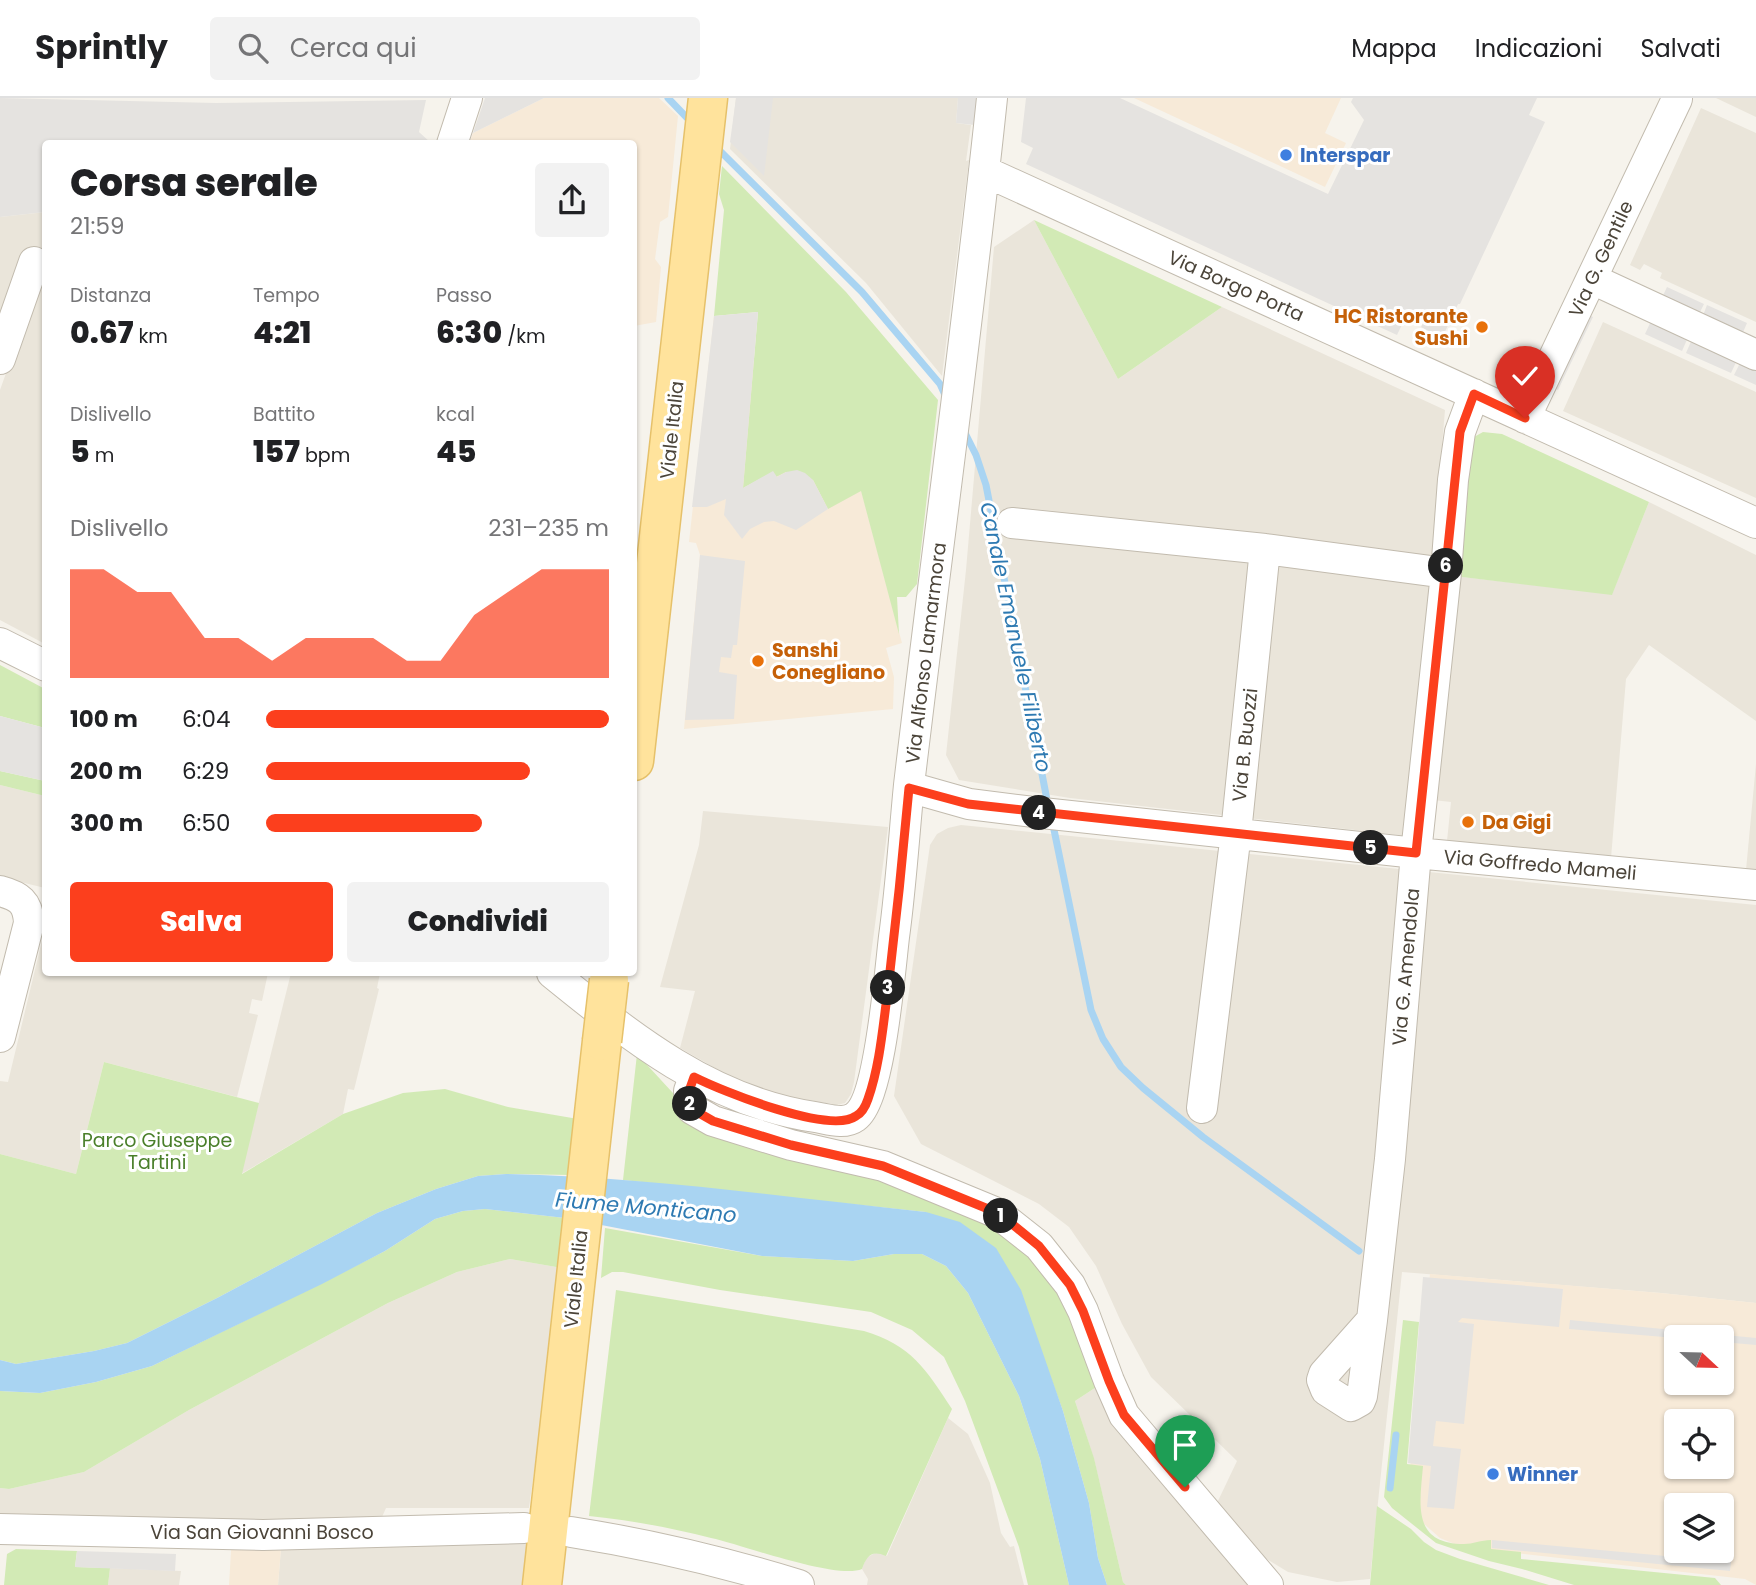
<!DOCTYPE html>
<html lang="it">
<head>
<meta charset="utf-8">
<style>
	:root { --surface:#fff; --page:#f2f2f2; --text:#202124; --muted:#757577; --line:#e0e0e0; --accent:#fc3f1d }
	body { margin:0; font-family:Poppins,sans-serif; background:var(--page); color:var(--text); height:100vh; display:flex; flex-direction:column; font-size:26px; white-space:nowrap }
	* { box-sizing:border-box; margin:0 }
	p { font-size:23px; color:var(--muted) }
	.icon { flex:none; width:38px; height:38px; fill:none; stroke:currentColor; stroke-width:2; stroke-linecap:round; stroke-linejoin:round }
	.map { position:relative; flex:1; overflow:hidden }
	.details { position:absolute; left:42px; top:42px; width:595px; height:836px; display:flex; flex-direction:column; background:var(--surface); border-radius:7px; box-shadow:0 2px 5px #0004 }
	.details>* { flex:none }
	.needle { width:46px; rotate:112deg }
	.tools { position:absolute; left:1664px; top:1227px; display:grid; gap:14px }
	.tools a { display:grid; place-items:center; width:70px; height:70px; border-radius:7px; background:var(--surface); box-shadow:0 2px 5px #0004; font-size:35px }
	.pin { position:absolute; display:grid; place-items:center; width:60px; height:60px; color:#fff; margin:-72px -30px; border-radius:50% 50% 50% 0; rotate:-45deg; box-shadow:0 0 7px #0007 }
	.pin .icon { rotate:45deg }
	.km { position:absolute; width:35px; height:35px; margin:-18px; border-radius:50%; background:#222; color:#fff; font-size:19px; line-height:35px; text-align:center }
	.round { display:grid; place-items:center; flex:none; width:74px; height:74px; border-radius:7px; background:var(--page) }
	.head { display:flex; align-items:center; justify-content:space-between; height:119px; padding:0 28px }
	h1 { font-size:38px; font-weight:800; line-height:52px }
	.figures { display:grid; grid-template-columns:repeat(3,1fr); gap:10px; height:119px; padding:7px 28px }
	.figures div { display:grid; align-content:center }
	.figures b { font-size:30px; font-weight:800 }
	.figures small { font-size:19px; font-weight:400 }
	.figures p { font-size:19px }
	.chart { height:196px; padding:14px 28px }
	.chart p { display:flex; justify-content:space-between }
	.chart svg { width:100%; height:126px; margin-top:7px; fill:var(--accent); opacity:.7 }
	.button { display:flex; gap:14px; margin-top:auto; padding:14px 28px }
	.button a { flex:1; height:80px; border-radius:7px; background:var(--accent); color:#fff; font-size:28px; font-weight:800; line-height:80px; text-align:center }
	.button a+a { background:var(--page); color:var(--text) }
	ul { padding:0 28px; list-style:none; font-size:23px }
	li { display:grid; grid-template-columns:112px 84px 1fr; align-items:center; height:52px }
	li i { height:18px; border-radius:9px; background:var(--accent) }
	header { display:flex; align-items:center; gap:42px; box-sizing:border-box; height:98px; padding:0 35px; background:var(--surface); border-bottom:2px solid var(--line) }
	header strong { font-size:33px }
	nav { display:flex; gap:38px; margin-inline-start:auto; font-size:24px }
	.search { width:490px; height:63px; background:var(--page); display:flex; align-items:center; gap:18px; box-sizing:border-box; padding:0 24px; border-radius:7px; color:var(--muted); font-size:26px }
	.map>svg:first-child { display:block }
	.residential { fill:#eae5da }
	.commercial { fill:#f7ead8; fill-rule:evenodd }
	.green { fill:#d2eab5 }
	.parking { fill:#e5e3e0 }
	.water { fill:#a9d4f2 }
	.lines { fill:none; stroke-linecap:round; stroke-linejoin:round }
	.stream { stroke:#a9d4f2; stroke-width:7 }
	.minor-casing { stroke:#c2bbae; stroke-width:32 }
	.major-casing { stroke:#e6c16a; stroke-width:41 }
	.minor { stroke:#fff; stroke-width:30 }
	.major { stroke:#ffe39c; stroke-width:38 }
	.major-bridge-casing { stroke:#e6c16a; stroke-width:41; stroke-linecap:butt }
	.major-bridge { stroke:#ffe39c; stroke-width:38 }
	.route-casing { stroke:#fff; stroke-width:14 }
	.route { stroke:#fc3f1d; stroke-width:9 }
	.shop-dot { fill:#3f7fe0; stroke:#fff; stroke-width:2.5 }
	.food-dot { fill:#e8710a; stroke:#fff; stroke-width:2.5 }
	.labels { text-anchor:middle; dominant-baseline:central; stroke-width:6; stroke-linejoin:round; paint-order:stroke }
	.shop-label { font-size:19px; font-weight:bold; fill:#366cbe; stroke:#fff; text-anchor:start }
	.street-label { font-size:19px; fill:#4b4439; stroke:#fff }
	.food-label { font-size:19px; font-weight:bold; fill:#c56008; stroke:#fff; text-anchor:start }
	.park-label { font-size:19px; fill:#4a7f2a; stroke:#fff }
	.water-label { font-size:21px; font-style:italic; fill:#2e7ab2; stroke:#fff }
</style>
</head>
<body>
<header>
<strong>Sprintly</strong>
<div class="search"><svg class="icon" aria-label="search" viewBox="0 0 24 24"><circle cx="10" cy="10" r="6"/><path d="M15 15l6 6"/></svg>Cerca qui</div>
<nav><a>Mappa</a><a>Indicazioni</a><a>Salvati</a></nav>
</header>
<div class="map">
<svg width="1756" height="1487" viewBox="0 0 1756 1487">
	<rect width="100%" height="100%" fill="#f6f3ec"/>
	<path class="residential" d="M 736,0 L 958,0 L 956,25 L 971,27 L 966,63 L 969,62 L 942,278 L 866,185 L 730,51 Z
		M 1716,0 L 1756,0 L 1756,19 Z
		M 1701,10 L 1756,35 L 1756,224 L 1660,180 L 1662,175 L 1644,166 L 1640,172 L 1630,167 Z
		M 45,114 L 45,159 L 0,230 L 0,119 Z
		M 1034,122 L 1118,281 L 1222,209 L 1445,312 L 1409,738 L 1070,700 L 959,682 L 946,657 L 966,472 L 994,149 Z
		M 45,166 L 45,546 L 0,522 L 0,292 Z
		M 1603,224 L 1756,294 L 1756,400 L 1563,313 Z
		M 1649,404 L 1756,457 L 1756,623 L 1649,547 L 1626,581 L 1611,760 L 1447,743 L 1451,704 L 1433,702 L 1454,478 L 1612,496 Z
		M 1756,666 L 1756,773 L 1746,772 Z
		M 0,687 L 45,698 L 45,790 L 0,779 Z
		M 703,713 L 888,729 L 854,984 L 851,996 L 845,1005 L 837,1007 L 780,997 L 754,989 L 729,978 L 680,950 L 695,893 L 660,889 L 699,747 Z
		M 961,727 L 1756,807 L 1756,1205 L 1661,1195 L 1402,1174 L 1370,1481 L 1337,1484 L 1288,1474 L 1265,1460 L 1217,1405 L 1237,1363 L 1151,1279 L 1122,1226 L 1096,1168 L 1069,1129 L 1039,1106 L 921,1046 L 894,998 L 930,747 L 937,736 L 948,730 Z
		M 45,830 L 46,875 L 268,875 L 262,903 L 252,901 L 249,915 L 258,917 L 237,999 L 104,964 L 76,1076 L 0,1056 L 0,983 L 8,984 Z
		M 291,875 L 380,875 L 377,890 L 379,891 L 354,992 L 348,991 L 343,1016 L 241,1076 Z
		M 510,1161 L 562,1170 L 529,1410 L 386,1410 L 382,1419 L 292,1425 L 0,1417 L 0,1390 L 9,1391 L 84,1374 L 189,1312 L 388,1205 L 457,1174 Z
		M 1104,1284 L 1254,1482 L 1247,1487 L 1126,1487 L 1123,1484 L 1094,1361 L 1075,1303 Z
		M 948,1320 L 968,1336 L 990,1385 L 1001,1435 L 1010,1449 L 1014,1448 L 1024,1487 L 867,1487 L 868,1481 L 862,1471 L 866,1460 L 877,1454 L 887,1458 Z
		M 528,1441 L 523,1487 L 278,1487 L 281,1450 Z
		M 110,1470 L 181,1473 L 179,1487 L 108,1487 Z"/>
	<path class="commercial" d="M 544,0 L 659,0 L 678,18 L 668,119 L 660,124 L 655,161 L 661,169 L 656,224 L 634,228 L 634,46 L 469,46 L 473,35 Z
		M 1134,0 L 1341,0 L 1325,35 L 1346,45 L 1325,89 Z
		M 714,218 L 861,392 L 902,545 L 886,550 L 894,579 L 893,611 L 684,631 L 700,457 L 696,445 L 689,444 Z
		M 1430,1176 L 1661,1195 L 1756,1205 L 1756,1487 L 1745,1481 L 1462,1449 L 1440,1440 L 1406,1410 ZM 1676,1239 L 1722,1239 L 1722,1284 L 1676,1284 ZM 1676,1323 L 1722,1323 L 1722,1368 L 1676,1368 ZM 1676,1407 L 1722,1407 L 1722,1452 L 1676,1452 Z
		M 232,1437 L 281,1450 L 278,1487 L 229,1487 Z"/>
	<path class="green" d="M 722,68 L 846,194 L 938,302 L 917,486 L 906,499 L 897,499 L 899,536 L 861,393 L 828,411 L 813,382 L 786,374 L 776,379 L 773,374 L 743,390 L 758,214 L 714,218 L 724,112 L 719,96 Z
		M 1034,122 L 1222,209 L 1118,281 Z
		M 1483,334 L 1502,336 L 1649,404 L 1612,497 L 1454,478 L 1474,339 Z
		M 0,567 L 45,591 L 45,630 L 0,618 Z
		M 0,673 L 45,683 L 45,698 L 0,687 Z
		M 637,956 L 684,1007 L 960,1101 L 1043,1158 L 1104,1284 L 1075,1303 L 1094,1360 L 1123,1484 L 1126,1487 L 1107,1487 L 1098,1460 L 1089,1405 L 1063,1313 L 1048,1272 L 926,1114 L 623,1082 Z
		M 104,964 L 259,1005 L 242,1076 L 343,1016 L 403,995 L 445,991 L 508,1009 L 578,1021 L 571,1077 L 506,1076 L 478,1078 L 436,1091 L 377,1115 L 219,1199 L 127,1245 L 94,1253 L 16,1266 L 0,1262 L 0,1056 L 76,1076 Z
		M 485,1111 L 565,1120 L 562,1170 L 510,1161 L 457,1174 L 388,1205 L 189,1312 L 84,1374 L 9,1391 L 0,1390 L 0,1293 L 40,1295 L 96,1284 L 152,1268 L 322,1185 L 385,1153 L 435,1121 L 463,1113 Z
		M 605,1130 L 762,1158 L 853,1163 L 894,1156 L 922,1156 L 946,1168 L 968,1195 L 1019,1298 L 1040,1361 L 1069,1487 L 1028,1487 L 1019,1449 L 965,1303 L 944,1259 L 912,1232 L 871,1214 L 720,1192 L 623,1174 L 612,1174 L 601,1180 Z
		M 616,1192 L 864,1233 C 911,1247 926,1271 952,1311 L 886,1458 C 872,1452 867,1457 862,1471 C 837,1482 743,1447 711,1440 C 671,1430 631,1422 589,1418 Z
		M 1403,1222 L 1419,1224 L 1407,1366 L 1423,1368 C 1420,1405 1411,1446 1464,1446 C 1473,1446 1481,1442 1491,1442 L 1491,1451 L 1521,1454 L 1521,1461 L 1715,1480 L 1721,1487 L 1574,1487 L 1522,1471 L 1489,1463 L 1436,1445 L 1392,1410 L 1384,1399 Z
		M 1377,1408 L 1411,1431 L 1424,1444 L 1436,1452 L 1460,1461 L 1549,1487 L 1370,1487 Z
		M 16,1451 L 77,1453 L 75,1469 L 110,1470 L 108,1487 L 4,1487 L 7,1456 Z"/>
	<path class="parking" d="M 0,0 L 216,5 L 426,2 L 419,34 L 431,45 L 46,46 L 45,114 L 0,119 Z
		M 485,0 L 544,0 L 473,35 Z
		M 736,0 L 773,0 L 764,78 L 730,44 Z
		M 958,0 L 977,0 L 974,27 L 956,25 Z
		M 1026,0 L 1120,0 L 1328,96 L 1364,22 L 1351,4 L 1353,0 L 1537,0 L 1529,17 L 1545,24 L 1460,206 L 1458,206 L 1442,240 L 1421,229 L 1425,222 L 1408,214 L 1397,237 L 1026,66 L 1033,50 L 1021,44 Z
		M 1667,189 L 1704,206 L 1698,218 L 1702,220 L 1707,207 L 1747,225 L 1741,239 L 1756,246 L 1756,287 L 1734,277 L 1742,261 L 1738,260 L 1731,275 L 1686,255 L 1693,239 L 1689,237 L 1682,253 L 1645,236 Z
		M 758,214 L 743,390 L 773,373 L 777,379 L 786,374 L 797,372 L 805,375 L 813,382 L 828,411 L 796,432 L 774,423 L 764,424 L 750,431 L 742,441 L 724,417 L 726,401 L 707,409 L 692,409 L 714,218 Z
		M 1584,214 L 1593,219 L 1558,292 L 1549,288 Z
		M 700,457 L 745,463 L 737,547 L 733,547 L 731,560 L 721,559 L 719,574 L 737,577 L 734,621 L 685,622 Z
		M 0,618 L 45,630 L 45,683 L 0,673 Z
		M 1423,1179 L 1563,1191 L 1559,1229 L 1462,1220 L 1458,1224 L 1474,1226 L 1464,1326 L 1436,1323 L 1433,1348 L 1461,1351 L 1454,1411 L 1427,1409 L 1431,1368 L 1408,1365 Z
		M 1570,1222 L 1756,1240 L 1756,1247 L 1722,1244 L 1722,1239 L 1676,1240 L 1569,1231 Z
		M 1492,1442 L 1731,1464 L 1730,1473 L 1492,1450 Z
		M 77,1453 L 176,1456 L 175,1473 L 75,1469 Z"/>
	<path class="water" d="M 506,1076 C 646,1079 786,1099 926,1114 L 960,1124 L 996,1150 L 1021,1192 L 1063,1313 L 1089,1405 L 1098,1460 L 1107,1487 L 1069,1487 L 1040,1361 L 1019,1298 L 968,1195 L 946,1168 L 922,1156 L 894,1156 L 853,1163 L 762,1158 L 565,1120 L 485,1111 L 463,1113 L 435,1121 L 385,1153 L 322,1186 L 152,1268 L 96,1284 L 40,1295 L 0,1293 L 0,1262 L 16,1266 L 94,1253 L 127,1245 L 219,1199 L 377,1115 L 436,1091 L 478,1078 Z"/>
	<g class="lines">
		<path class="stream" d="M 668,0 L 692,25
			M 715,48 L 862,194 L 940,286 L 946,299
			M 963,331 L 976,357 L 986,387 L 1048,707
			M 1052,722 L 1091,912 L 1103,941 L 1121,969 L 1143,990 L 1203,1039 L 1359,1153
			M 1390,1390 L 1396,1337"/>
		<defs>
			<path id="minor" d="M 452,46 L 467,0
				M 984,73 L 1756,425
				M 1592,181 L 1756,257
				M 0,261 L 34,164
				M 1525,320 L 1677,1
				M 1012,425 L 1265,451 L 1446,475
				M 0,545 L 46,568
				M 909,689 L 969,706 L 1042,715 L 1416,755 L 1756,787
				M 0,793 C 19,798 28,804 29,825 L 0,939
				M 552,875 C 631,939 711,1004 815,1019 C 828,1021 844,1027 855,1019 C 880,1002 890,872 894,839 C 901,788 904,738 909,687 C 936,458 968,229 992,0
				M 694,979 L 689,993 L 690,1007 L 692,1011 L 713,1023 L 791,1047 L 883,1068 L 997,1115 L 1039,1148 L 1070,1187 L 1083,1213 L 1109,1283 L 1124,1317 L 1268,1487
				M 1202,1010 L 1236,735 L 1265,451
				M 1372,1222 L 1390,1061 L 1416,755 L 1446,475 L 1453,382 L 1460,334 L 1474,296
				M 1372,1222 L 1362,1298 L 1360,1303 L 1351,1308 L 1326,1292 L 1322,1282 L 1324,1276 Z
				M 0,1431 L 263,1437 L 524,1430
				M 571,1434 C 648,1446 724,1464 799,1487"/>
			<path id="major" d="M 634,663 L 708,0
				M 542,1487 L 602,943"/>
		</defs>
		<use href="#minor" class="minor-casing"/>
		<use href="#major" class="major-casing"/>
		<use href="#minor" class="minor"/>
		<use href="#major" class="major"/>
		<defs>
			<path id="major-bridge" d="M 602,943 L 609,882"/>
		</defs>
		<use href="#major-bridge" class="major-bridge-casing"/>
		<use href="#major-bridge" class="major-bridge"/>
	</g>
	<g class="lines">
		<defs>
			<path id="route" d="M 1185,1389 L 1124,1317 L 1109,1283 L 1083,1213 L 1070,1187 L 1039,1148 L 1017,1130 L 998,1115 L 883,1068 L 791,1047 L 713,1023 L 692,1011 L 690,1007 L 689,993 L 694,979 C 722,993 830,1037 856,1018 C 862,1015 866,1007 868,1001 C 880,967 883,927 888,891 C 896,824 903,757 909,690 L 968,706 L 1416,755 L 1460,334 L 1474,296 L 1525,320"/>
		</defs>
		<use href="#route" class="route-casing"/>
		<use href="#route" class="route"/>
	</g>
	<g class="shop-dot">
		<circle cx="1286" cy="57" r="7"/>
		<circle cx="1493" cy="1376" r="7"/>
	</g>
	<g class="food-dot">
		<circle cx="1482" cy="229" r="7"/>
		<circle cx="758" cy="563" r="7"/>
		<circle cx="1468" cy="724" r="7"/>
	</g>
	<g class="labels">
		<g class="shop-label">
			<text x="1300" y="57">Interspar</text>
			<text x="1507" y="1376">Winner</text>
		</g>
		<g class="street-label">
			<text transform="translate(1601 161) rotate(-65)">Via G. Gentile</text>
			<text transform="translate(1236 188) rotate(24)">Via Borgo Porta</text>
			<text transform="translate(672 332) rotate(-84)">Viale Italia</text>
			<text transform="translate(926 555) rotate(-83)">Via Alfonso Lamarmora</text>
			<text transform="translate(1245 647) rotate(-84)">Via B. Buozzi</text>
			<text transform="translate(1540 767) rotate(5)">Via Goffredo Mameli</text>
			<text transform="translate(1406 869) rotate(-85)">Via G. Amendola</text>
			<text transform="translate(576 1181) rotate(-84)">Viale Italia</text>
			<text x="262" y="1434">Via San Giovanni Bosco</text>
		</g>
		<g class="food-label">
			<text x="1468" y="218" text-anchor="end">HC Ristorante<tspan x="1468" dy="22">Sushi</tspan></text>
			<text x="772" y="552">Sanshi<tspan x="772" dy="22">Conegliano</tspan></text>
			<text x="1482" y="724">Da Gigi</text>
		</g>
		<g class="park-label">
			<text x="157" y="1042">Parco Giuseppe<tspan x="157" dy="22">Tartini</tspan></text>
		</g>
		<g class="water-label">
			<text transform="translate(1016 539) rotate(78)">Canale Emanuele Filiberto</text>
			<text transform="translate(646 1109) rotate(5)">Fiume Monticano</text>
		</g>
	</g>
</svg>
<div class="tools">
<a><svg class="needle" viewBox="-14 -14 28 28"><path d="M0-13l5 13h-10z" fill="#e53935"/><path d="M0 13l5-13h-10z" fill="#757577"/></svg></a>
<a><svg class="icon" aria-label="locate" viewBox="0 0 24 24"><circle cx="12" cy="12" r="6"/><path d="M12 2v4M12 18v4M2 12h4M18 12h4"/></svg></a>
<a><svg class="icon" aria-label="layers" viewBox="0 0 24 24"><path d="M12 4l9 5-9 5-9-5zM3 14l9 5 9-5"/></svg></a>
</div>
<div class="pin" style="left:1185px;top:1389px;background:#1e9e55"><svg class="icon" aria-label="arrive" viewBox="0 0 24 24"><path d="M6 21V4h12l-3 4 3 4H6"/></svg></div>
<div class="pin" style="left:1525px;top:320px;background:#d93025"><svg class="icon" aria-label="check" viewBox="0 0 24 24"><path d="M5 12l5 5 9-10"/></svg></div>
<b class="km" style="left:1001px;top:1118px">1</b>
<b class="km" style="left:690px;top:1006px">2</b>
<b class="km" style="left:888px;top:890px">3</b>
<b class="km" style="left:1039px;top:715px">4</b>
<b class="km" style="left:1371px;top:750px">5</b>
<b class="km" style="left:1446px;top:468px">6</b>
<section class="details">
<div class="head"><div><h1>Corsa serale</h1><p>21:59</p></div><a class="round"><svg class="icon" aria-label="share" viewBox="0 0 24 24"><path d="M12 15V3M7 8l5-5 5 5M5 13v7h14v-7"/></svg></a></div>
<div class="figures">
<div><p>Distanza</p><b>0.67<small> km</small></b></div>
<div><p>Tempo</p><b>4:21</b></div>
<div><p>Passo</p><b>6:30<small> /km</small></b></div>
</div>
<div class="figures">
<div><p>Dislivello</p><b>5<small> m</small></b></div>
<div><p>Battito</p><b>157<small> bpm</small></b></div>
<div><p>kcal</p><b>45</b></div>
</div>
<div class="chart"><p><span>Dislivello</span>231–235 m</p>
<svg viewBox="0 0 160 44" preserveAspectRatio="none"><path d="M0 44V6L10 6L20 14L30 14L40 30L50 30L60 38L70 30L80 30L90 30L100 38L110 38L120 22L130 14L140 6L150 6L160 6V44z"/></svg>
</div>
<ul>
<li><b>100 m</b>6:04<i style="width:100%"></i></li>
<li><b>200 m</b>6:29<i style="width:77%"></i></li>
<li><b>300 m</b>6:50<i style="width:63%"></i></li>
</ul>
<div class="button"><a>Salva</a><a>Condividi</a></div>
</section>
</div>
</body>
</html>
